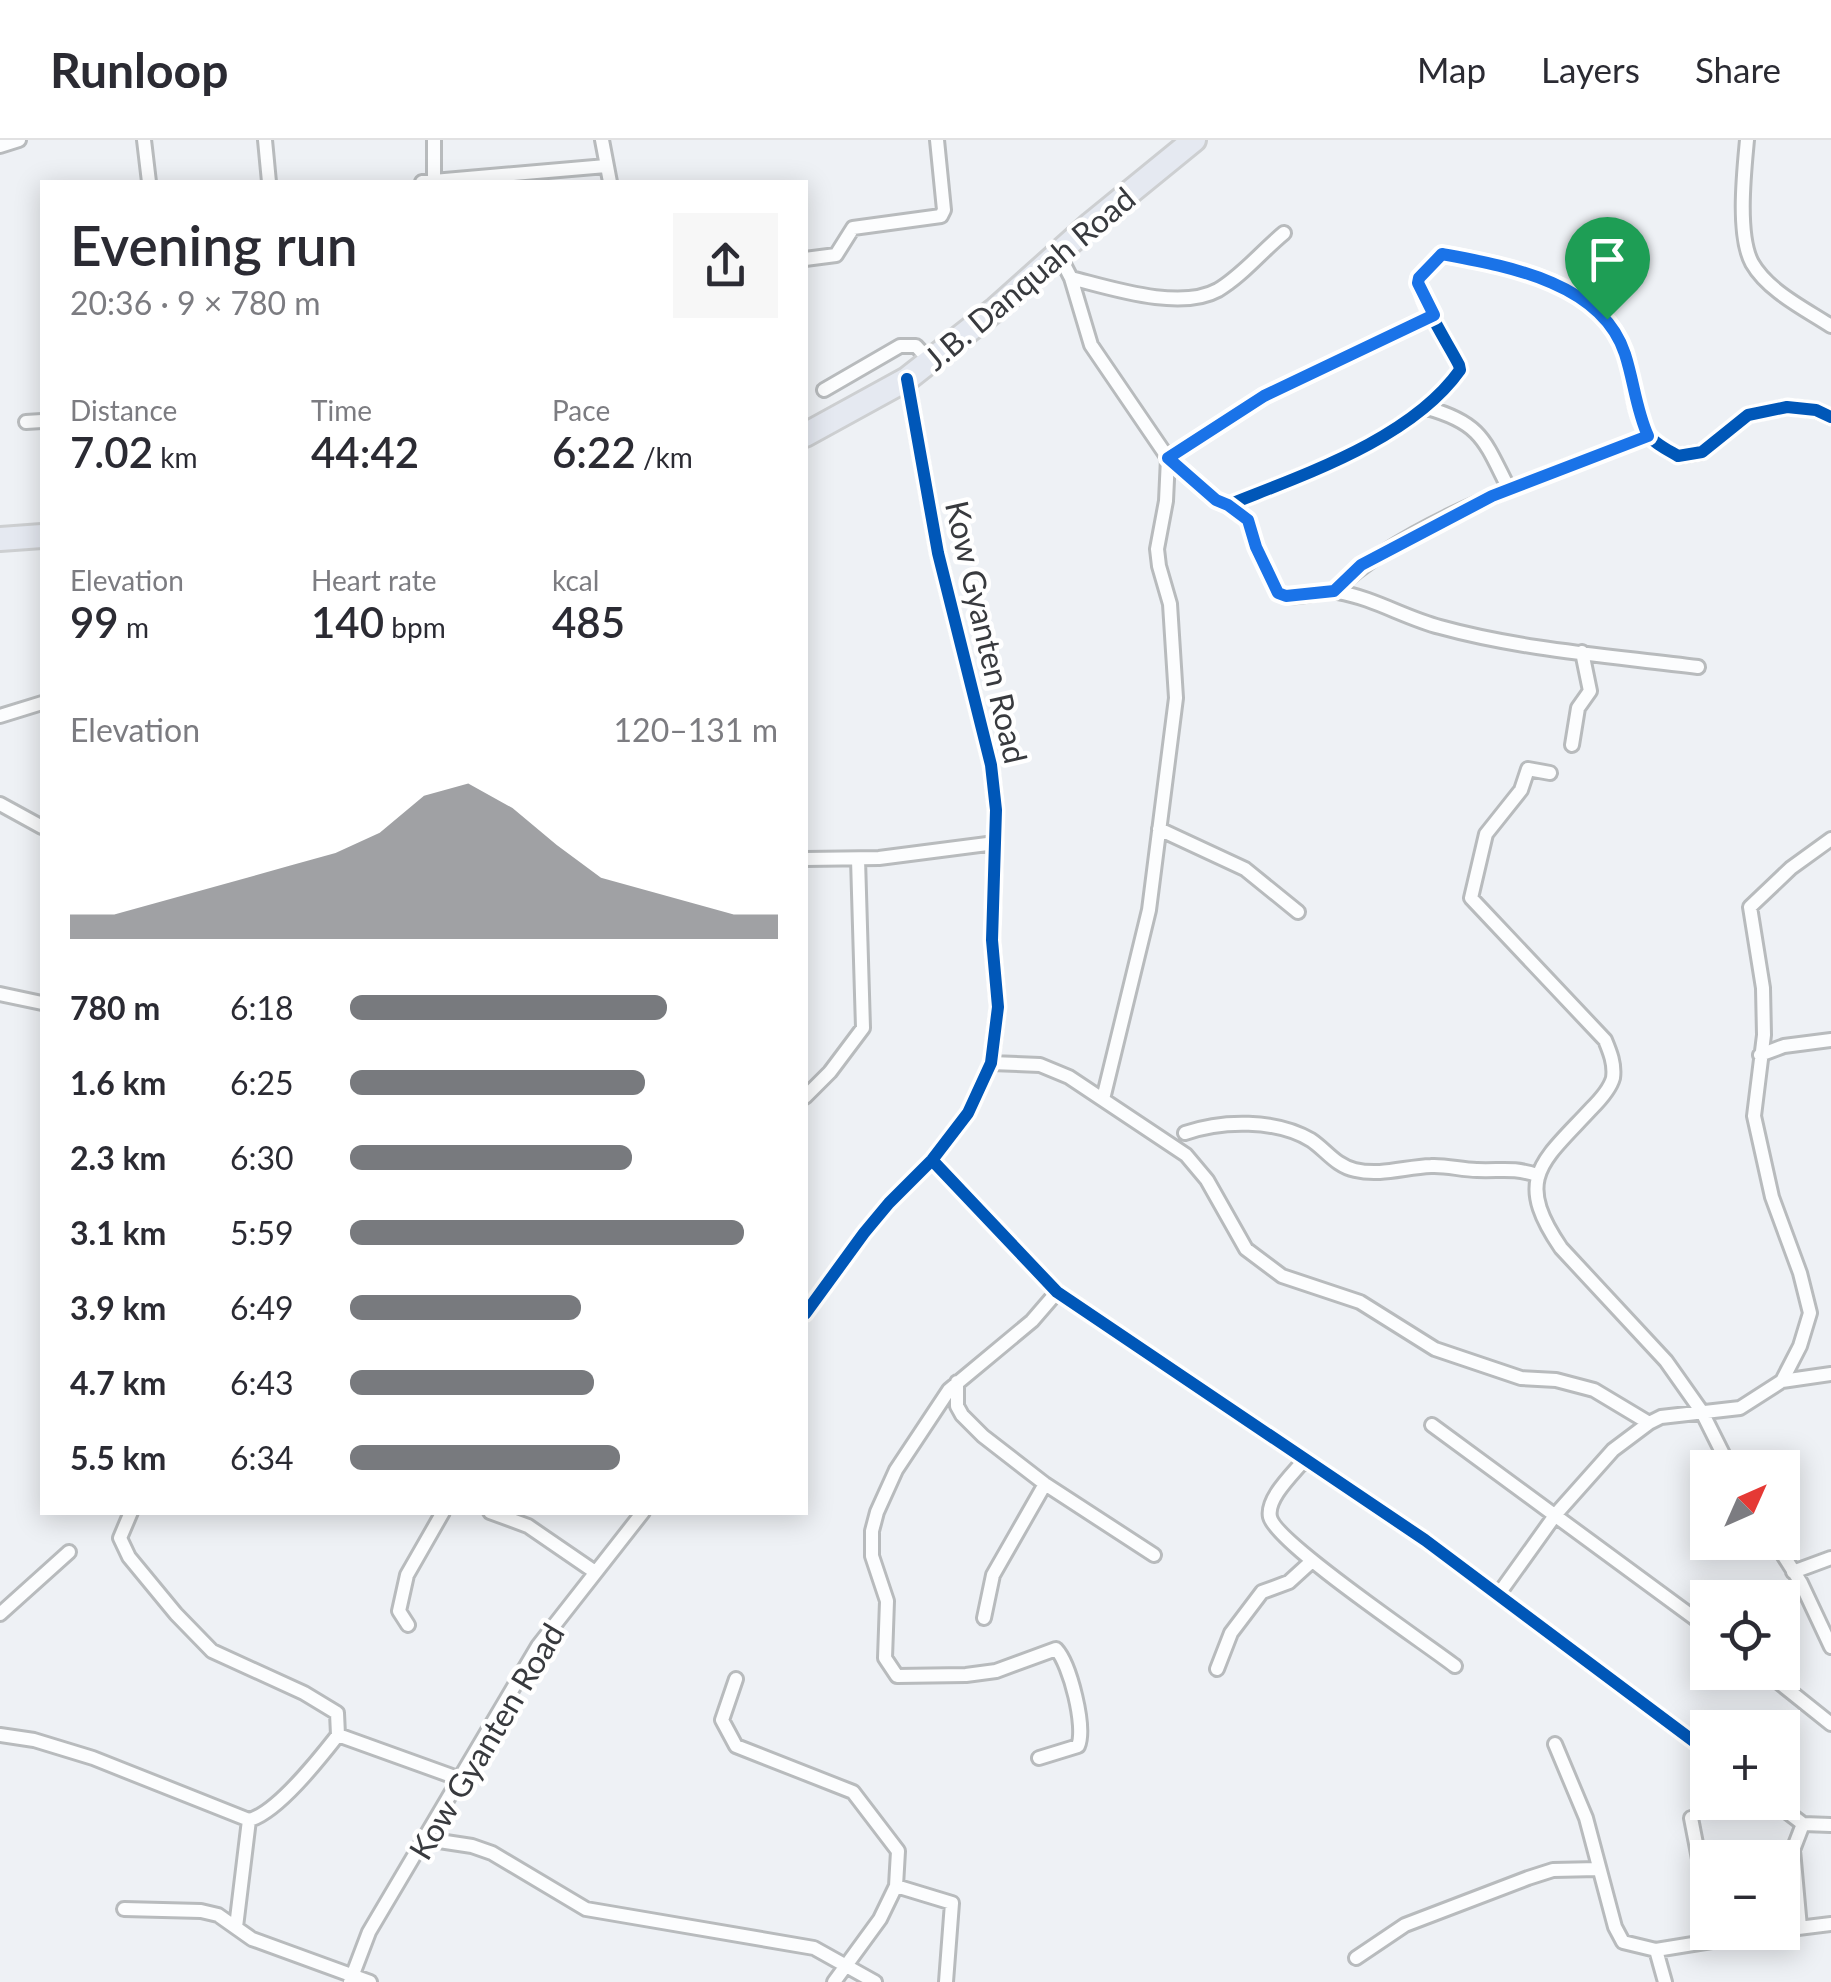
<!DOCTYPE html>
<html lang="en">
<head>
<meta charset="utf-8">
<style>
	:root { --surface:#fff; --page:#f7f7f7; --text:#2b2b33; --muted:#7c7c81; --line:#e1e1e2; --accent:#787a7e }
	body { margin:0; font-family:Lato,sans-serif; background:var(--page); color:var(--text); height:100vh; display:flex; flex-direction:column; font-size:38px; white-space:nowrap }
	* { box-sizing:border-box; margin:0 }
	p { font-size:32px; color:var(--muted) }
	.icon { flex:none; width:55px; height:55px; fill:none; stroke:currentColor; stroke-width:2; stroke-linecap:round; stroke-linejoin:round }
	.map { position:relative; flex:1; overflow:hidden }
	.sheet { position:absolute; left:40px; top:40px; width:768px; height:1335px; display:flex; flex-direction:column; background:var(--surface); border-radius:0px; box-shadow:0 5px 25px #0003 }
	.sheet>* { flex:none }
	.needle { width:65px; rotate:45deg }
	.fabs { position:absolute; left:1690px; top:1310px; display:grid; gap:20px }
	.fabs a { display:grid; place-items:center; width:110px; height:110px; border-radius:0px; background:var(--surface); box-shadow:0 5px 25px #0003; font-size:50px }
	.pin { position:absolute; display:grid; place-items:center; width:85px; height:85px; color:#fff; margin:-102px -42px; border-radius:50% 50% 50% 0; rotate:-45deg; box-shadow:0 0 10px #0007 }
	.pin .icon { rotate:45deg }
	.round { display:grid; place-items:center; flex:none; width:105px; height:105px; border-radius:0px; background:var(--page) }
	.head { display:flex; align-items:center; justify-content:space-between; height:170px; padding:0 30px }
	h1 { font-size:55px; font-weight:600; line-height:75px }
	.stats { display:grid; grid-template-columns:repeat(3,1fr); gap:15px; height:170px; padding:10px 30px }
	.stats div { display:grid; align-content:center }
	.stats b { font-size:42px; font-weight:600 }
	.stats small { font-size:28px; font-weight:400 }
	.stats p { font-size:28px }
	.chart { height:280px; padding:20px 30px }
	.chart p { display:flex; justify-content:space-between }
	.chart svg { width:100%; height:180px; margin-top:10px; fill:var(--accent); opacity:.7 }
	ul { padding:0 30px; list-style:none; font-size:32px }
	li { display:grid; grid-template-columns:160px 120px 1fr; align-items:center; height:75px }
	li i { height:25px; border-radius:12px; background:var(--accent) }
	header { display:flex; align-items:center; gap:60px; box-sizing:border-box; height:140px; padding:0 50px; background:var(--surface); border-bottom:2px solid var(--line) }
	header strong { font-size:48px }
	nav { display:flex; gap:55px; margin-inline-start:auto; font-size:35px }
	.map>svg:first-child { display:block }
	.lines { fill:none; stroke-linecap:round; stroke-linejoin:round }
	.street-casing { stroke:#b8bbbd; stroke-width:18 }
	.highway-casing { stroke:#cdcfd1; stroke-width:28 }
	.street { stroke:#fcfdfe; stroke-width:12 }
	.highway { stroke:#e5e9f1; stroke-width:22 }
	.cycleway-casing { stroke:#fff; stroke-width:19 }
	.cycleway { stroke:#0057b8; stroke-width:12 }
	.route-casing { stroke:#fff; stroke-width:20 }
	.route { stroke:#1a73e8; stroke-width:12 }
	.labels { text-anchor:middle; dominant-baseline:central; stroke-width:9; stroke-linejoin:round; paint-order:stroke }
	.street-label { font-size:32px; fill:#383a3e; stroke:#fff }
</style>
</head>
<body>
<header>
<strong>Runloop</strong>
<nav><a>Map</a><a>Layers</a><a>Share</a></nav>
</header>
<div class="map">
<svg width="1831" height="1842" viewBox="0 0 1831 1842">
	<rect width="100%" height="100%" fill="#eef1f5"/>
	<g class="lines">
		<defs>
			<path id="street" d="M 144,0 L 149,42
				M 265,0 L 269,42
				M 434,0 L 434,41
				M 602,0 L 610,42
				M 1747,0 C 1744,32 1737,95 1752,123 C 1768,151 1805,169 1831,186
				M 0,6 L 19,0
				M 422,42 L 606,26
				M 1058,113 L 1071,138 L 1091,205 L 1168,318 L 1166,361 L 1157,409 L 1159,426 L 1170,464 L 1176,558 L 1149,770 L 1103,959
				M 805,119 L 836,115 L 853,88 L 941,76 L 944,70 L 937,0
				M 1071,138 C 1111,148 1180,171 1218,150 C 1243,135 1262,111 1284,93
				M 1434,175 L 1264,256 L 1168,318 L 1216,360 L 1228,365 C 1305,334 1411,299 1460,230 L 1459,225 C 1448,203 1419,161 1419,138 L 1442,114 C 1507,126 1598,141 1625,211 C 1634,238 1631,269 1647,293 C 1653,303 1668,310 1678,316 L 1702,312 L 1748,275 L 1787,267 L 1816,270 L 1831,277
				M 824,250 L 900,206 L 916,206 L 930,221
				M 1427,268 C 1482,283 1485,302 1509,349
				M 26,282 L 42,281
				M 1228,365 L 1248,381 L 1256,407 L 1278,453 C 1296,462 1319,449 1338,452 C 1374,458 1405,478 1440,487 C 1523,510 1613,516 1698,527
				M 1334,451 C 1412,377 1549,335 1648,296
				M 0,576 L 42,563
				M 1572,605 L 1578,568 L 1590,551 L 1582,512
				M 1550,633 L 1528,629 L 1521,650 L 1486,694 L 1471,758 L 1605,900 C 1610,912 1615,924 1613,938 C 1610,949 1599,961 1591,969 C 1542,1022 1513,1038 1561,1108 L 1666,1221 L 1702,1272 L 1730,1328
				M 0,664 L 42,687
				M 1159,689 L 1245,729 L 1298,772
				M 805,719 L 879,718 L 995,703
				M 0,854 L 42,863
				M 1760,915 L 1784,906 L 1831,900
				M 991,923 L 1040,925 L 1069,937 L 1186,1015 L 1207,1040 L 1246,1109 L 1282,1136 L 1360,1162 L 1435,1209 L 1521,1238 L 1556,1240 L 1594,1250 L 1649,1283
				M 805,957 L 830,932 L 863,888 L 858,719
				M 1185,993 C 1222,980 1276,979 1311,1000 C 1326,1010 1336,1026 1355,1030 C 1381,1036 1405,1027 1431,1026 C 1446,1025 1462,1030 1477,1030 C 1502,1031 1512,1027 1537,1035
				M 932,1020 L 1057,1152 L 1425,1400 L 1708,1612
				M 805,1174 L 864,1093 L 889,1063 L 932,1020 L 968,973 L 991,923 L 998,867 L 992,800 L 996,670 L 991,625 L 938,413 L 907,239
				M 1782,1241 L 1800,1206 L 1810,1173 L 1800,1133 L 1772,1057 L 1754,976 L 1764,895 L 1763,848 L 1750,767 L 1791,728 L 1831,699
				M 957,1242 L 957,1266 L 962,1275 L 983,1296 L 1045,1344 L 1154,1415
				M 1432,1285 L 1708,1488
				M 1305,1319 C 1294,1333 1266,1358 1270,1377 C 1276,1403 1425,1503 1455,1526
				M 490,1372 L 528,1386 L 595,1432
				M 1775,1402 L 1801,1443 L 1831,1507
				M 1793,1432 L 1831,1418
				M 1498,1455 L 1556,1374 L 1613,1310 L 1649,1283 L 1661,1277 L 1740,1268 L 1782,1241 L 1831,1234
				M 0,1474 L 69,1412
				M 984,1478 L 993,1435 L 1045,1344
				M 408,1485 L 399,1471 L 407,1435 L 443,1372
				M 1217,1529 L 1231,1493 L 1262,1452 L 1289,1442 L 1312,1421
				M 1766,1532 L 1831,1584
				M 736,1539 L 722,1580 L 736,1606 L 853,1652 L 898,1711 L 896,1746 L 880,1779 L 834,1842
				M 0,1595 L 34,1600 L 93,1618 L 249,1680 C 277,1673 320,1618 338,1595 L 337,1573 L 304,1553 L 212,1511 L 176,1474 L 129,1417 L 120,1398 L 131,1372
				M 338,1595 L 460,1639
				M 1555,1604 L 1586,1678 L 1615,1787 L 1623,1802 L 1656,1810 L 1767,1792
				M 1039,1618 L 1078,1606 C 1086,1587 1070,1524 1056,1509 L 996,1531 L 966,1535 L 897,1536 L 885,1518 L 887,1461 L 872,1416 L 872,1391 L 877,1372 L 896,1330 L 949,1250 L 1032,1181 L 1057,1152
				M 1774,1662 L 1803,1684 L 1831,1685
				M 1691,1678 L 1708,1765
				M 426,1699 L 472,1706 L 492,1713 L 586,1769 L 814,1808 L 875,1842
				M 896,1746 L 952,1763 L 946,1842
				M 124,1769 L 201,1771 L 218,1775 L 252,1799 L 370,1842
				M 236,1787 L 249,1680
				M 1800,1787 L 1793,1710 L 1803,1684
				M 1782,1790 L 1831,1784
				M 1656,1810 L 1665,1842
				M 1356,1818 L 1405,1785 L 1528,1738 L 1553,1730 L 1598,1729
				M 350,1842 L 369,1792 L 538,1506 L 643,1372"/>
			<path id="highway" d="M 805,295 L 907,239 L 996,169 L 1091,84 L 1194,0
				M 0,399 L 42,396"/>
		</defs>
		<use href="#street" class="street-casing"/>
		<use href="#highway" class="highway-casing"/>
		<use href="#street" class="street"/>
		<use href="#highway" class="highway"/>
		<defs>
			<path id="cycleway" d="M 1434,175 L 1264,256 L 1168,318 L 1216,360 L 1228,365 C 1305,334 1411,299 1460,230 L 1459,225 C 1448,203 1419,161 1419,138 L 1442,114 C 1507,126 1598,141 1625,211 C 1634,238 1631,269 1647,293 C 1653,303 1668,310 1678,316 L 1702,312 L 1748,275 L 1787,267 L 1816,270 L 1831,277
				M 932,1020 L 1057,1152 L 1425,1400 L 1708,1612
				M 805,1174 L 864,1093 L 889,1063 L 932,1020 L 968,973 L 991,923 L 998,867 L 992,800 L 996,670 L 991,625 L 938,413 L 907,239"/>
		</defs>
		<use href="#cycleway" class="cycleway-casing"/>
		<use href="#cycleway" class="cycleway"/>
	</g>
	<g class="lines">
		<defs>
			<path id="route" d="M 1442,114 C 1506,126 1602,142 1625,214 C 1634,242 1636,269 1648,296 L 1492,356 L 1361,425 L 1334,451 L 1286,456 L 1278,453 L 1256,407 L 1248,380 L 1228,365 L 1216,360 L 1168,318 L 1264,256 L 1434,175 L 1418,143 L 1419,138 Z"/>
		</defs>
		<use href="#route" class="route-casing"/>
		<use href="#route" class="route"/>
	</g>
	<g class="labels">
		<g class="street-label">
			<text transform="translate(1029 138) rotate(-40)">J.B. Danquah Road</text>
			<text transform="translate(987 492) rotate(77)">Kow Gyanten Road</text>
			<text transform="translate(486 1601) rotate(-59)">Kow Gyanten Road</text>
		</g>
	</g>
</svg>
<div class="fabs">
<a><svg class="needle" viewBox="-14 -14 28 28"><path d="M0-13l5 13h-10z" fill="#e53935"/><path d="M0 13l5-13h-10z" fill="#7c7c81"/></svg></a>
<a><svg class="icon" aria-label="locate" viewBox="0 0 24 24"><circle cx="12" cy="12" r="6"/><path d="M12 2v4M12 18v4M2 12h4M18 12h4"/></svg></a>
<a>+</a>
<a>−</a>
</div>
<div class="pin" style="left:1607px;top:179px;background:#1e9e55"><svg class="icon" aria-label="arrive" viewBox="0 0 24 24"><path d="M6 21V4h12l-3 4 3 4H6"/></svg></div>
<section class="sheet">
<div class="head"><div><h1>Evening run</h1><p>20:36 · 9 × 780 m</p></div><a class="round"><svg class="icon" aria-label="share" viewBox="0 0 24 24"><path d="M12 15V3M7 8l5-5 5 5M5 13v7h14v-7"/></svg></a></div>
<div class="stats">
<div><p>Distance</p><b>7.02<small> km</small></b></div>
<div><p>Time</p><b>44:42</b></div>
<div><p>Pace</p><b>6:22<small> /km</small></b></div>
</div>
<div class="stats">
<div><p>Elevation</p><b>99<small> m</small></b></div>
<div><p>Heart rate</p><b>140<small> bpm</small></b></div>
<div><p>kcal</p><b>485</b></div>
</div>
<div class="chart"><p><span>Elevation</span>120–131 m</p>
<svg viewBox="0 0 160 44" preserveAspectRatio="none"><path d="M0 44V38L10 38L20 35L30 32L40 29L50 26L60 23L70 18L80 9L90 6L100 12L110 21L120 29L130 32L140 35L150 38L160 38V44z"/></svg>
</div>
<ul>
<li><b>780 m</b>6:18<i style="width:74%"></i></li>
<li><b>1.6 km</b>6:25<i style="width:69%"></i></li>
<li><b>2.3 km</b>6:30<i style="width:66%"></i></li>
<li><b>3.1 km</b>5:59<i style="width:92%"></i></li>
<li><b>3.9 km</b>6:49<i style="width:54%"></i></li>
<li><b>4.7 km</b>6:43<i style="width:57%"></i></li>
<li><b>5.5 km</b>6:34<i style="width:63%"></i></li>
</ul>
</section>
</div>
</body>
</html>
